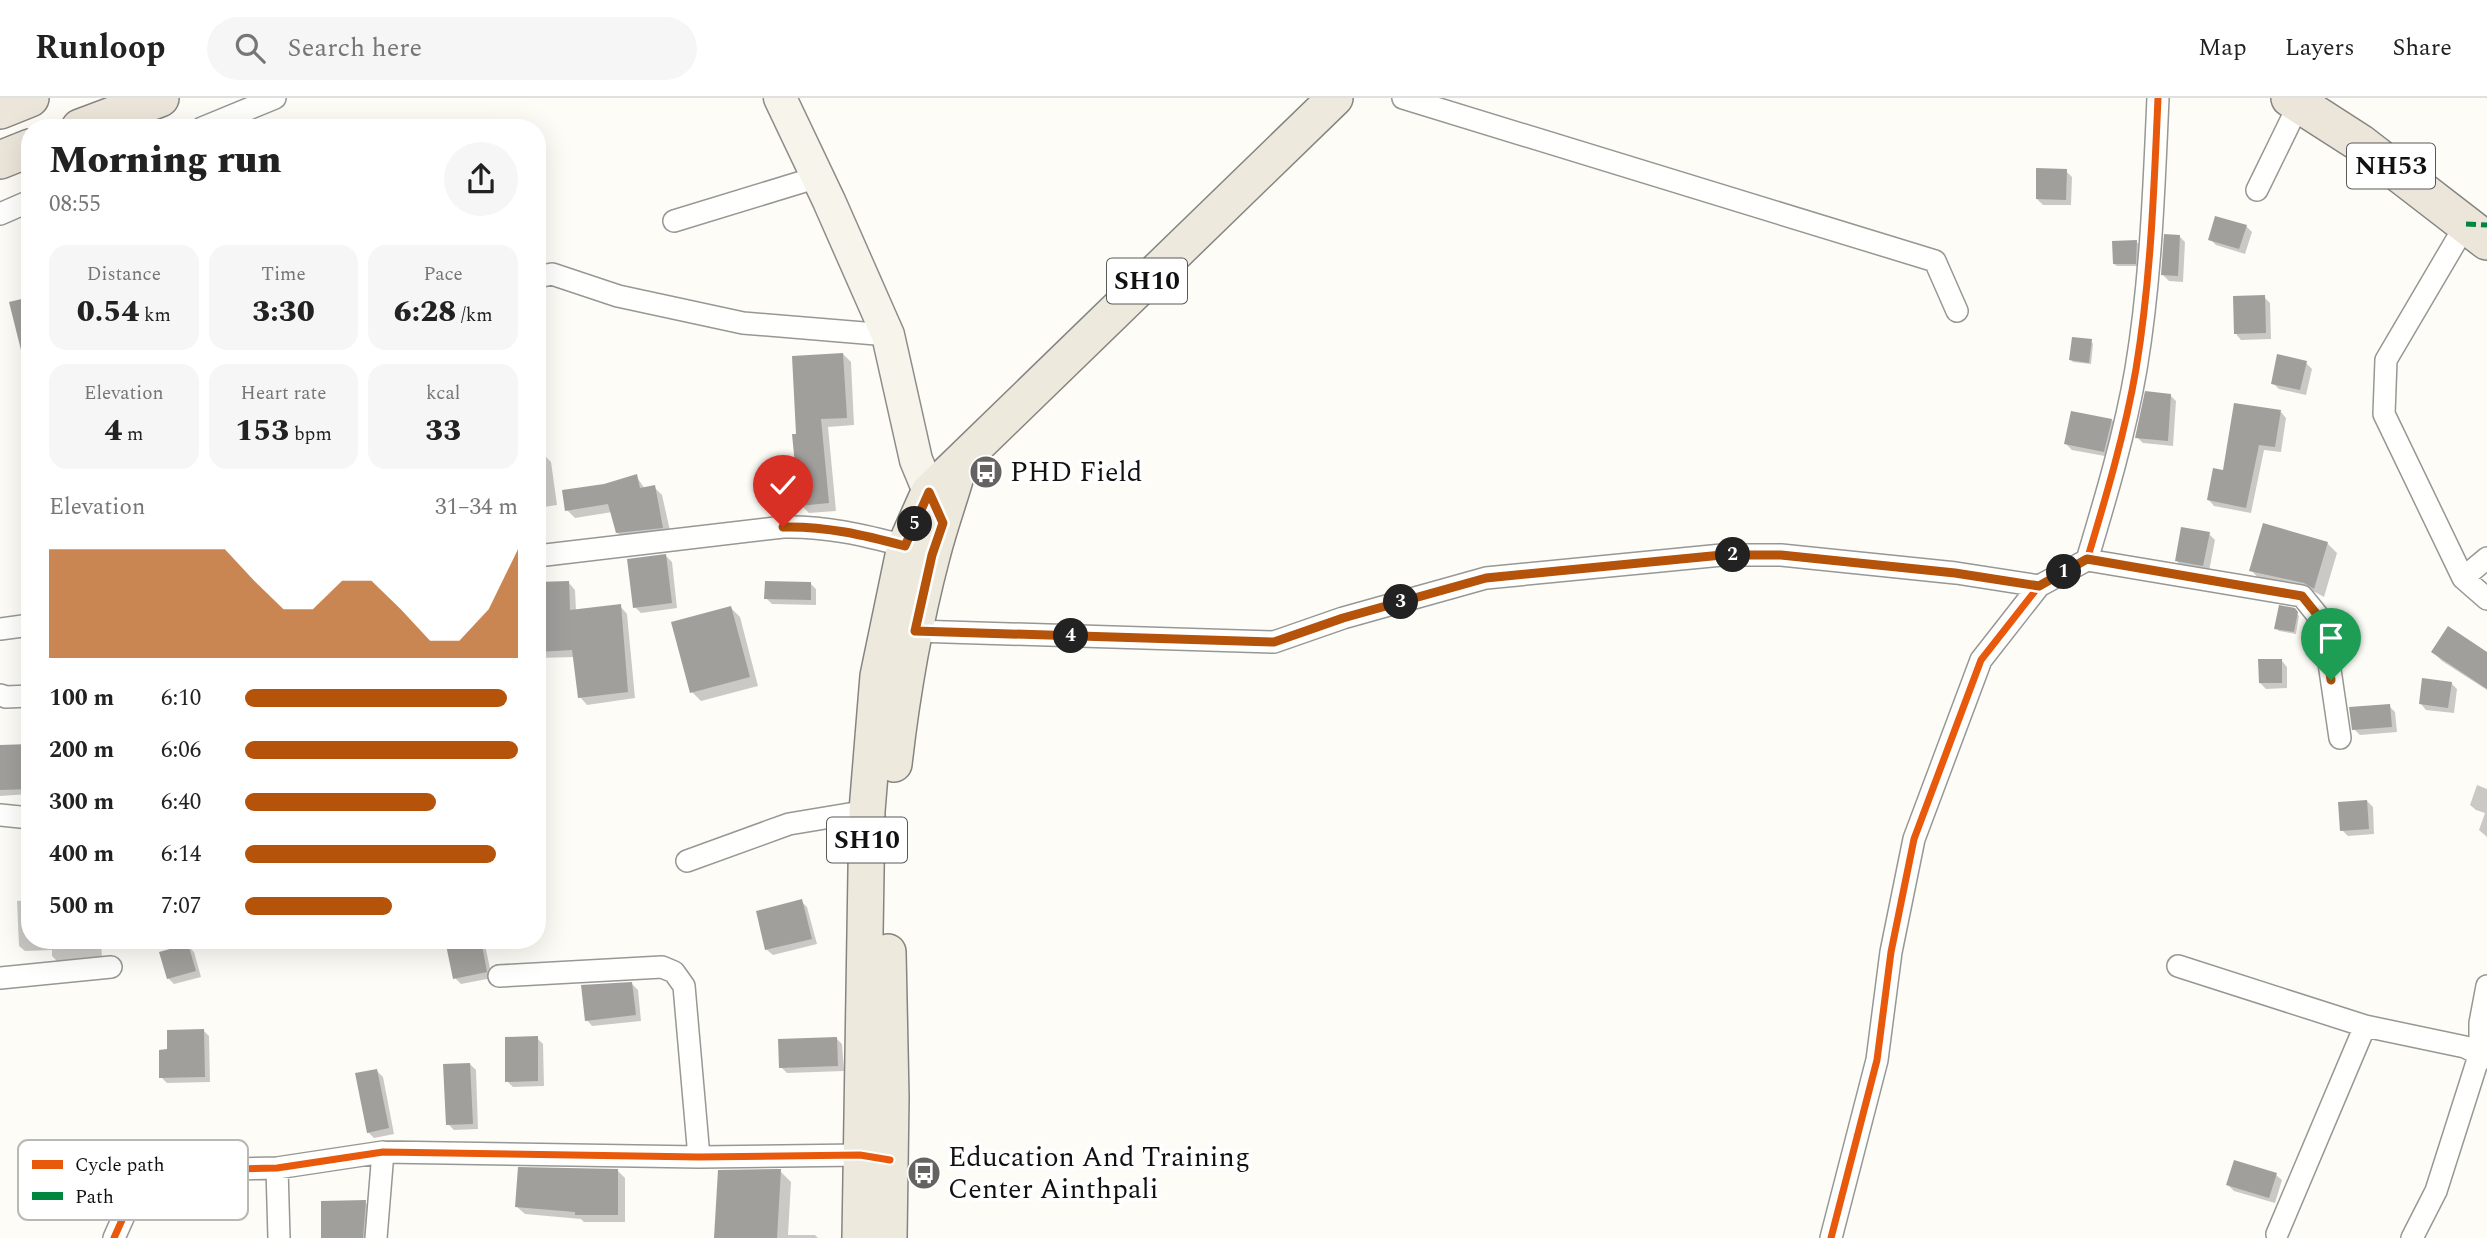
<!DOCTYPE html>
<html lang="en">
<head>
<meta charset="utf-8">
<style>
	:root { --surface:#fff; --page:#f6f6f6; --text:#222; --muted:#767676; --line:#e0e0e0; --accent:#b45309 }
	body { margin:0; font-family:Spectral,serif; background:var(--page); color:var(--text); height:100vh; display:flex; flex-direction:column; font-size:26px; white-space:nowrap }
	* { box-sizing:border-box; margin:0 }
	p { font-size:23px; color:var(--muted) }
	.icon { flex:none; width:38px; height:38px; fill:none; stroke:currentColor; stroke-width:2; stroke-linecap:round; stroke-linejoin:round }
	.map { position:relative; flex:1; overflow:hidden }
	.sheet { position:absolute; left:21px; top:21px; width:525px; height:830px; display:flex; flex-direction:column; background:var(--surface); border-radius:28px; box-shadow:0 7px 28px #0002 }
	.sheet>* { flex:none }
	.pin { position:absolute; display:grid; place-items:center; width:60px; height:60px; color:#fff; margin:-72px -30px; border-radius:50% 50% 50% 0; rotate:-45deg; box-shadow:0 0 7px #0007 }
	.pin .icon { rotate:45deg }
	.km { position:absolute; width:35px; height:35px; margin:-18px; border-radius:50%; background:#222; color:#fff; font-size:19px; line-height:35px; text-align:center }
	.round { display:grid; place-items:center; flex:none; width:74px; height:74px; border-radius:37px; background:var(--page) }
	.overview { display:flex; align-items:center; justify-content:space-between; height:119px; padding:0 28px }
	h1 { font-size:38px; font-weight:800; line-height:52px }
	.figures { display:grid; grid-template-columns:repeat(3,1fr); gap:10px; height:119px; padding:7px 28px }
	.figures div { display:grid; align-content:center; border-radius:18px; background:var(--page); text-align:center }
	.figures b { font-size:30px; font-weight:800 }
	.figures small { font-size:19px; font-weight:400 }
	.figures p { font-size:19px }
	.chart { height:196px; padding:14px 28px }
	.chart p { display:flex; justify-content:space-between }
	.chart svg { width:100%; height:126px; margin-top:7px; fill:var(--accent); opacity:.7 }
	ul { padding:0 28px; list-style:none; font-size:23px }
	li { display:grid; grid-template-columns:112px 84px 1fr; align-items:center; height:52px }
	li i { height:18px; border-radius:9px; background:var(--accent) }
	header { display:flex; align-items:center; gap:42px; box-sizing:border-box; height:98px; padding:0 35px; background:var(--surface); border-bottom:2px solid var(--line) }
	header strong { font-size:33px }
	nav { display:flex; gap:38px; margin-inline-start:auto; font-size:24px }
	.search { width:490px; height:63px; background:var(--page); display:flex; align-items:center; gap:18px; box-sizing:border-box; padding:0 24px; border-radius:38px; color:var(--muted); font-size:26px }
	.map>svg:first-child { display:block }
	.shadow { fill:#0003 }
	.building { fill:#a19f9c }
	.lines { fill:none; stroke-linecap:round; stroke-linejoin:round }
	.minor-casing { stroke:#979795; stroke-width:24 }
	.secondary-casing { stroke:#8e8d8b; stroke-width:35 }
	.primary-casing { stroke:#858482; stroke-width:38 }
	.trunk-casing { stroke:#858482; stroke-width:40 }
	.minor { stroke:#fffffe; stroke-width:21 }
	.secondary { stroke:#f6f4eb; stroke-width:32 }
	.primary { stroke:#ede9dc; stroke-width:35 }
	.trunk { stroke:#ece5da; stroke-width:37 }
	.quiet { stroke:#00873e; stroke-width:5; stroke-dasharray:10 5; stroke-linecap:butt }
	.cycleway-casing { stroke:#fff; stroke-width:11 }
	.cycleway { stroke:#e8590c; stroke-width:7 }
	.route-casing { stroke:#fff; stroke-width:14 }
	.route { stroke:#b45309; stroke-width:9 }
	.labels { text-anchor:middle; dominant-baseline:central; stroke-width:7; stroke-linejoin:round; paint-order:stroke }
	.shield { fill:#fff; stroke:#585858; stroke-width:2 }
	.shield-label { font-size:26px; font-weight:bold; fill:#111 }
	.poi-label { font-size:28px; fill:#111; stroke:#fff; text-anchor:start }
	.key { fill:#fff; stroke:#b8b8b8; stroke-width:2 }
	.key-label { font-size:19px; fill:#111 }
</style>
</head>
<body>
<header>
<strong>Runloop</strong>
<div class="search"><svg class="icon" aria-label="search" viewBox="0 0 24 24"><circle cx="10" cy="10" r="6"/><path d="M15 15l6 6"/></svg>Search here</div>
<nav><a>Map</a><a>Layers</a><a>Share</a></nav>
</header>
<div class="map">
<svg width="2487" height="1140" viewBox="0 0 2487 1140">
	<rect width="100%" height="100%" fill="#fdfcf7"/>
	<path class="shadow" d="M 2066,73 L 2072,79 L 2071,107 L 2043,107 L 2037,101 Z
		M 2246,128 L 2252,134 L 2245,156 L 2216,147 L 2210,141 Z
		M 2179,138 L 2185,144 L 2183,184 L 2169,183 L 2163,177 Z
		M 2137,144 L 2139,147 L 2137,168 L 2117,168 L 2114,166 Z
		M 2264,199 L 2270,205 L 2271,241 L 2241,242 L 2236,236 Z
		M 2091,243 L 2093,246 L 2091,266 L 2073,264 L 2070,261 Z
		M 843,256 L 851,264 L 854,327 L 828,329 L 836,413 L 809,415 L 801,407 L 798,337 Z
		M 2306,265 L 2312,271 L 2306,297 L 2279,291 L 2273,285 Z
		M 2170,297 L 2176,303 L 2173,348 L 2143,345 L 2137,339 Z
		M 2281,314 L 2286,320 L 2281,354 L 2264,352 L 2251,415 L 2214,408 L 2209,402 L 2224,374 Z
		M 2112,322 L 2118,328 L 2110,359 L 2072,352 L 2066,346 Z
		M 543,356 L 551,364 L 557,407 L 537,410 L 537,357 Z
		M 636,378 L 645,391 L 654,389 L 662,397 L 671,437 L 625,443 L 617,434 L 612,414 L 575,420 L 567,412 L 604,388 Z
		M 2209,436 L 2215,442 L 2209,473 L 2182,469 L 2177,463 Z
		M 2327,445 L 2337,455 L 2324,499 L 2315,494 L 2260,482 L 2251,472 Z
		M 666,458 L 672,464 L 677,510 L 641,515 L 635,509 Z
		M 568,484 L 575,492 L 576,513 L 620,508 L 627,516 L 635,600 L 587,607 L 580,599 L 575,559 L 537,560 L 537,486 Z
		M 810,485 L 816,491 L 816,507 L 772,506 L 766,500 Z
		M 731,510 L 740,519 L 758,588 L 701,603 L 692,594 Z
		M 2294,512 L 2299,518 L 2296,536 L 2279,533 L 2276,530 Z
		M 2433,554 L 2487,556 L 2487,592 L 2442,563 Z
		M 2282,563 L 2287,569 L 2287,590 L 2266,591 L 2260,585 Z
		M 2451,585 L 2457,591 L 2454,615 L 2426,612 L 2421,606 Z
		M 2389,608 L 2395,614 L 2397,634 L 2360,637 L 2354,631 Z
		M 537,629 L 542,633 L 543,660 L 537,660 Z
		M 30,647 L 30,696 L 0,698 L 0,649 Z
		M 2477,687 L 2487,691 L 2487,739 L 2479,732 L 2485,715 L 2476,712 L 2470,707 Z
		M 2367,703 L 2373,709 L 2374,736 L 2348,738 L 2342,732 Z
		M 30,802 L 30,842 L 101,842 L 102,861 L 58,864 L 52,858 L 52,852 L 25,853 L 19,848 L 17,803 Z
		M 801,803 L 807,809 L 817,846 L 773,857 L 767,852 L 758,814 Z
		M 447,842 L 484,842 L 492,880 L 461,886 L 455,880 Z
		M 188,848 L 194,854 L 201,879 L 174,886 L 168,880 Z
		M 632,886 L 638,892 L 641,923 L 592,928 L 587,922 Z
		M 203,932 L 209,938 L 210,984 L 167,985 L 161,979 Z
		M 537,940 L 543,946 L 544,988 L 513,989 L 507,983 Z
		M 836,940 L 842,946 L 844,973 L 787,975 L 781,969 Z
		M 470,966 L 476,972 L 478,1031 L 454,1032 L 448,1026 Z
		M 377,973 L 383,979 L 394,1036 L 374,1040 L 368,1034 Z
		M 618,1073 L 625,1080 L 625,1124 L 584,1124 L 581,1121 L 525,1116 L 517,1109 Z
		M 780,1073 L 791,1084 L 788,1137 L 815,1137 L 818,1140 L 715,1140 Z
		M 2276,1077 L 2282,1082 L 2275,1105 L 2234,1093 L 2228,1087 Z
		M 365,1104 L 371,1110 L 369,1140 L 323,1140 Z"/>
	<path class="building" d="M 2036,70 L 2067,71 L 2066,102 L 2036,101 Z
		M 2215,118 L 2247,127 L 2239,151 L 2208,142 Z
		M 2164,136 L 2180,137 L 2178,178 L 2161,177 Z
		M 2137,142 L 2136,166 L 2113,166 L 2112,143 Z
		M 2265,197 L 2266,235 L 2234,236 L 2233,198 Z
		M 30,199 L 30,259 L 23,260 L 9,204 Z
		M 2072,239 L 2092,241 L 2089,265 L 2069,262 Z
		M 843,255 L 847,320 L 821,321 L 829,405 L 799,408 L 792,336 L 796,336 L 792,258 Z
		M 2277,256 L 2307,263 L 2300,292 L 2271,286 Z
		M 2145,293 L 2171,296 L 2168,343 L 2135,340 Z
		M 2234,305 L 2281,312 L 2275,349 L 2259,347 L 2246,410 L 2207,402 L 2213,370 L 2223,372 Z
		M 2071,313 L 2112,321 L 2104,354 L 2064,346 Z
		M 637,376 L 640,390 L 655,387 L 663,430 L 616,435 L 608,406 L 565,413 L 562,392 L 604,386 Z
		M 2263,425 L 2328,444 L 2314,491 L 2304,485 L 2249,473 Z
		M 2181,429 L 2210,434 L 2203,468 L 2175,463 Z
		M 666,456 L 672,505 L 633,510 L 627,461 Z
		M 569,483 L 570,512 L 621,506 L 628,594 L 578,600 L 572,552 L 537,554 L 537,484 Z
		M 765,483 L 811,484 L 811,502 L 764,501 Z
		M 2279,507 L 2295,510 L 2298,514 L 2294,534 L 2274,531 Z
		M 731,508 L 750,579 L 690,595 L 671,524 Z
		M 2448,528 L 2487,554 L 2487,591 L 2431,554 Z
		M 2258,561 L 2282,561 L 2282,585 L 2259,585 Z
		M 2422,580 L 2452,584 L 2448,610 L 2419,606 Z
		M 2390,606 L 2392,629 L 2352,632 L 2349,609 Z
		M 30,646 L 30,691 L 0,692 L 0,647 Z
		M 2367,702 L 2369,731 L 2340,733 L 2338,704 Z
		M 802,801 L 812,841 L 765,852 L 756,813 Z
		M 445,842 L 481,842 L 487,874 L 453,881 Z
		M 188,846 L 196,873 L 167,881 L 159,854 Z
		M 632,884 L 636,917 L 585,923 L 581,887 Z
		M 204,931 L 205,979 L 159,980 L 159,952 L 167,951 L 167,932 Z
		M 538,938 L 538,983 L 505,984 L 505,939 Z
		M 837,939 L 838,968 L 779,970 L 778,941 Z
		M 470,965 L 473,1026 L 446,1027 L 443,966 Z
		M 377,971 L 389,1030 L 367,1035 L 355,975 Z
		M 2234,1062 L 2277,1075 L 2269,1100 L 2226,1087 Z
		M 518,1069 L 618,1071 L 618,1117 L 575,1117 L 575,1114 L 515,1109 Z
		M 777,1071 L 781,1071 L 777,1140 L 714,1140 L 718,1072 Z
		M 366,1102 L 363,1140 L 321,1140 L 321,1103 Z"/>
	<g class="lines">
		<defs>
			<path id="minor" d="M 1403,0 L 1935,163 L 1957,213
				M 202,30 L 275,0
				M 2257,92 L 2299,6
				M 0,116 L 30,103
				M 674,123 L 818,79
				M 2466,126 L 2386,262 L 2384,316 L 2463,480 L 2487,501
				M 537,179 L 552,176 L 618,198 L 743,225 L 888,237
				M 537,458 L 783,429 C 826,428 864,437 905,448
				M 2087,462 L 2302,498 L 2323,524 L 2340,640
				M 2463,480 L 2487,460
				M 0,531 L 30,527
				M 915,533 L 1274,544 L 1343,520 L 1486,480 L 1722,457 L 1781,457 L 1956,475 L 2039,488
				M 0,597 L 6,599 L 30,598
				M 0,717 L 30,720
				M 687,763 L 789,726 L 867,713
				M 2178,868 L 2365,928
				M 499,878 L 662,869 L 674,874 L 684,888 L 699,1059
				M 0,880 L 111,869
				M 277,1070 L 279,1140
				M 2277,1136 L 2365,928 L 2465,949 L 2487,960
				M 114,1140 L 135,1093 L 149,1080 L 236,1071 L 277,1070 L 383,1054 L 699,1059 L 860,1057 L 872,1059
				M 376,1140 L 383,1054
				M 1831,1140 L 1877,962 L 1891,854 L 1914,741 L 1981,562 L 2039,488 L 2087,462 C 2106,399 2125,335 2136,271 C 2151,181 2154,90 2158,0
				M 2412,1140 L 2436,1093 L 2480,955 L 2480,925 L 2487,888"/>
			<path id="secondary" d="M 780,0 L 829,103 L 888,237 L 916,362 L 938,415"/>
			<path id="primary" d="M 894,666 C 902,596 914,526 932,458 C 939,430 949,403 957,375
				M 888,854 L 891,999 L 889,1140
				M 860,1140 L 867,713 L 878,578 L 905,448 L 929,394 L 1335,0"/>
			<path id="trunk" d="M 2290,0 L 2360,45 L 2487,143
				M 0,12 L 30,0
				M 80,30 L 160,0
				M 0,62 L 30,50"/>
		</defs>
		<use href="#minor" class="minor-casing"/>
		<use href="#secondary" class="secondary-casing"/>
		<use href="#primary" class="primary-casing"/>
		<use href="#trunk" class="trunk-casing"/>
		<use href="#minor" class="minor"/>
		<use href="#secondary" class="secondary"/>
		<use href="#primary" class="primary"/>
		<use href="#trunk" class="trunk"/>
		<path class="quiet" d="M 2466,126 L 2487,127"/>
		<defs>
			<path id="cycleway" d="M 915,533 L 1274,544 L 1343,520 L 1486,480 L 1722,457 L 1781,457 L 1956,475 L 2039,488
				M 114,1140 L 135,1093 L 149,1080 L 236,1071 L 277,1070 L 383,1054 L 699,1059 L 860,1057 L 890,1062
				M 1831,1140 L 1877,962 L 1891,854 L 1914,741 L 1981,562 L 2039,488 L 2087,462 C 2106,399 2125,335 2136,271 C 2151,181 2154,90 2158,0"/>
		</defs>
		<use href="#cycleway" class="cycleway-casing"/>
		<use href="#cycleway" class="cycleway"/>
	</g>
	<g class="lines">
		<defs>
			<path id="route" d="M 783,429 C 826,428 864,437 905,448 L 929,394 L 943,425 L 932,457 L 915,533 L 1274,544 L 1343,520 L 1486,480 L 1722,457 L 1781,457 L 1955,475 L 2039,488 L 2087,461 L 2302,498 L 2323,524 L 2331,582"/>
		</defs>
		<use href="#route" class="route-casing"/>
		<use href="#route" class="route"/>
	</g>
	<defs>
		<symbol id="bus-disc" viewBox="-11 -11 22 22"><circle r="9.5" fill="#646362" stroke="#fff"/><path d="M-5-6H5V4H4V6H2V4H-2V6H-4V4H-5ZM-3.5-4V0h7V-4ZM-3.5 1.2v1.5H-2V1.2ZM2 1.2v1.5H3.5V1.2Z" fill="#fff"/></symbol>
	</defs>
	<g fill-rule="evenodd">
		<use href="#bus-disc" x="967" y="355" width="38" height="38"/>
		<use href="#bus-disc" x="905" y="1056" width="38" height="38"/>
	</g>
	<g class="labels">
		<g class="shield">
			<rect x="2347" y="45.5" width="88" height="45" rx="5"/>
			<rect x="1107" y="160.5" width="80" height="45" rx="5"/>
			<rect x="827" y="719.5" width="80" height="45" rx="5"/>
		</g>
		<g class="shield-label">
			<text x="2391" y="68">NH53</text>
			<text x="1147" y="183">SH10</text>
			<text x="867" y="742">SH10</text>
		</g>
		<g class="poi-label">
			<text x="1010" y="374">PHD Field</text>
			<text x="948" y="1059">Education And Training<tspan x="948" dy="32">Center Ainthpali</tspan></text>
		</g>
	</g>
	<rect x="18" y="1042" width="230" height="80" rx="10" class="key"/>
	<rect x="32" y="1062" width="31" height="9" fill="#e8590c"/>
	<rect x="32" y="1094" width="31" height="8" fill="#00873e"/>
	<g class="key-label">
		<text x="75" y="1073">Cycle path</text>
		<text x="75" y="1105">Path</text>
	</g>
</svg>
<div class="pin" style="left:2331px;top:582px;background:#1e9e55"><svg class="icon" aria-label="arrive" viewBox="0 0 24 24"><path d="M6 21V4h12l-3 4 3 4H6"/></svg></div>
<div class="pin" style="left:783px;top:429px;background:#d93025"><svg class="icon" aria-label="check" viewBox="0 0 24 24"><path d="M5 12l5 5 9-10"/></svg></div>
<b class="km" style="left:2064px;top:474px">1</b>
<b class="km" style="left:1733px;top:457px">2</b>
<b class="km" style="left:1401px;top:504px">3</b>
<b class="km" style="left:1071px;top:538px">4</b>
<b class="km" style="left:915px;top:426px">5</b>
<section class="sheet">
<div class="overview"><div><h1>Morning run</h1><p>08:55</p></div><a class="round"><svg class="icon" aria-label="share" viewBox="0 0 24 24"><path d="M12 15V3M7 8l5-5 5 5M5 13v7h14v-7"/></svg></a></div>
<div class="figures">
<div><p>Distance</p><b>0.54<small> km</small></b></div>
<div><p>Time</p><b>3:30</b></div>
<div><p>Pace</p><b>6:28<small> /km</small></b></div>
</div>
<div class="figures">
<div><p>Elevation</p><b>4<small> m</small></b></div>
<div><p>Heart rate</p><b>153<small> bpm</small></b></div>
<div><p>kcal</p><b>33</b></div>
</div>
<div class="chart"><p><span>Elevation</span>31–34 m</p>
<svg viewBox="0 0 160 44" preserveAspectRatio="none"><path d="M0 44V6L10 6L20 6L30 6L40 6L50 6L60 6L70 17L80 27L90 27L100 17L110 17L120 27L130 38L140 38L150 27L160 6V44z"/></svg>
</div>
<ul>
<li><b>100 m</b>6:10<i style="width:96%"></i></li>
<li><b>200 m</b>6:06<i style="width:100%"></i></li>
<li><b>300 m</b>6:40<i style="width:70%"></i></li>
<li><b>400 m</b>6:14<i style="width:92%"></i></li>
<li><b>500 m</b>7:07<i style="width:54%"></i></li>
</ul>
</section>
</div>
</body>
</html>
